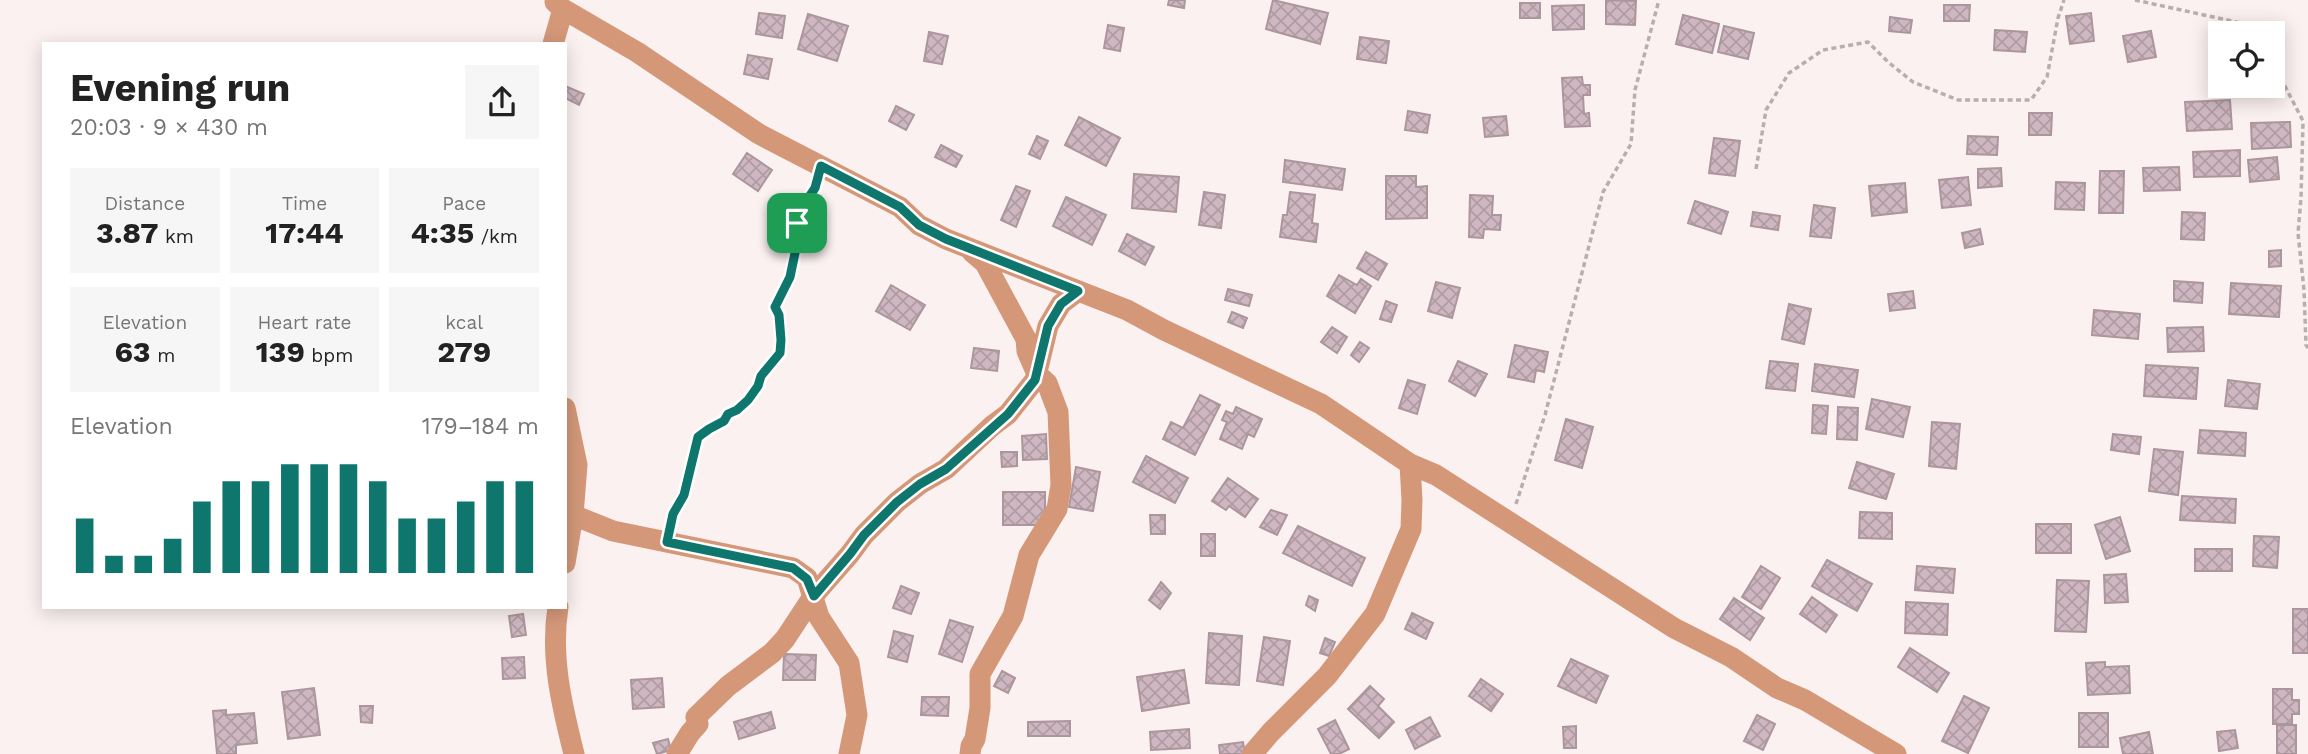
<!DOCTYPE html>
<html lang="en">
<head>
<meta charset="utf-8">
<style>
	:root { --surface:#fff; --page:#f6f6f6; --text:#222; --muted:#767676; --accent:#0f766e }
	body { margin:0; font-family:"Work Sans",sans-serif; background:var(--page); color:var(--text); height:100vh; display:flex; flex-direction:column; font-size:26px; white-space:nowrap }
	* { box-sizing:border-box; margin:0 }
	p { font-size:23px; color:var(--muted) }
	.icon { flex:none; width:38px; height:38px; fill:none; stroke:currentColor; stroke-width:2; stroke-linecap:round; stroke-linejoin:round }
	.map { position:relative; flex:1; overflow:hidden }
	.side { position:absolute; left:42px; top:42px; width:525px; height:567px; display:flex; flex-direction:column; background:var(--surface); border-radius:0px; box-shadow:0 4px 18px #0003 }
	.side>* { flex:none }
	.tools { position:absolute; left:2208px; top:21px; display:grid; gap:14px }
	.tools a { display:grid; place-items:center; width:77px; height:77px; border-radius:0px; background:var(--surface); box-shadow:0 4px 18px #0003; font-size:35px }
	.pin { position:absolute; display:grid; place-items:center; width:60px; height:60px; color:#fff; margin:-30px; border-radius:14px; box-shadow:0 4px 10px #0006 }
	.round { display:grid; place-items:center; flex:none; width:74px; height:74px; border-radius:0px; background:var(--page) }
	.overview { display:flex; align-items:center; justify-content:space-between; height:119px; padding:0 28px }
	h1 { font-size:38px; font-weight:700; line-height:52px }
	.figures { display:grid; grid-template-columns:repeat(3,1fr); gap:10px; height:119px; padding:7px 28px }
	.figures div { display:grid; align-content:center; border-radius:0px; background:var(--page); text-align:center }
	.figures b { font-size:30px; font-weight:700 }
	.figures small { font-size:19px; font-weight:400 }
	.figures p { font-size:19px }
	.chart { height:196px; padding:14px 28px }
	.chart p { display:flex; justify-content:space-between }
	.chart svg { width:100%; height:126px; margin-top:7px; stroke:var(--accent); stroke-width:6 }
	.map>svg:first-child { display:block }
	.building { fill:url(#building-cross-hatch); stroke:#ac969e; stroke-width:2 }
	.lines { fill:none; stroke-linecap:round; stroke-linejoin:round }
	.path { stroke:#b8aeae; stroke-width:3.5; stroke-dasharray:5 3.5; stroke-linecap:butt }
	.minor { stroke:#d49879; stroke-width:21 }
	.route-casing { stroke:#fff; stroke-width:14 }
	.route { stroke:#0f766e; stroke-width:9 }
</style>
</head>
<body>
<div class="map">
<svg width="2308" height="754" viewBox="0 0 2308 754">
	<defs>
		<pattern id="building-cross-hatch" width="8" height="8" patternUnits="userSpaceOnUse" patternTransform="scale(1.75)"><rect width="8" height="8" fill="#ceb7c0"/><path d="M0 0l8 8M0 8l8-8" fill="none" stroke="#b09ca4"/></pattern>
	</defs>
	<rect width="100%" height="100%" fill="#fcf1f1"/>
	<path class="building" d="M 1169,0 L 1185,0 L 1184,8 L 1168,5 Z
		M 1273,0 L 1328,13 L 1320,44 L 1266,29 Z
		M 1606,0 L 1636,1 L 1635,25 L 1606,24 Z
		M 1520,3 L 1540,3 L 1540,18 L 1520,18 Z
		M 1584,5 L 1584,29 L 1553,30 L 1552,6 Z
		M 1944,5 L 1970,5 L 1969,21 L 1944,21 Z
		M 759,13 L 785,16 L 782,38 L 756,34 Z
		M 2091,13 L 2094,41 L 2070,44 L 2066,16 Z
		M 808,14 L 848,26 L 837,61 L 798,49 Z
		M 1683,15 L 1719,24 L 1712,53 L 1676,44 Z
		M 1890,17 L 1912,20 L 1910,33 L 1889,31 Z
		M 1108,25 L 1124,28 L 1120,51 L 1104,48 Z
		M 1724,26 L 1754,33 L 1748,59 L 1718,52 Z
		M 1995,30 L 2027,32 L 2025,52 L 1994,50 Z
		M 2151,31 L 2156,57 L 2128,62 L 2123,36 Z
		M 929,32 L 948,36 L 942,64 L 924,61 Z
		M 1360,37 L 1389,41 L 1386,63 L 1357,59 Z
		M 748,55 L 772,59 L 768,79 L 744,74 Z
		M 1582,77 L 1583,85 L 1590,85 L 1590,95 L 1583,95 L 1584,114 L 1589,113 L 1590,126 L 1565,127 L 1562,78 Z
		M 565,86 L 584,94 L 579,105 L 565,98 Z
		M 2230,100 L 2232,129 L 2187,131 L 2185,102 Z
		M 896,106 L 914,115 L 906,130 L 889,121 Z
		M 1408,111 L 1430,115 L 1427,133 L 1405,130 Z
		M 2029,113 L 2052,113 L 2051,135 L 2029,135 Z
		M 1506,116 L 1508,135 L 1485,137 L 1483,118 Z
		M 1079,117 L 1120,138 L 1106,166 L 1065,145 Z
		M 2290,122 L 2291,147 L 2252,149 L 2251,123 Z
		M 1037,136 L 1048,141 L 1040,159 L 1029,154 Z
		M 1968,136 L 1998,137 L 1997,155 L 1967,154 Z
		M 1714,138 L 1740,141 L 1735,176 L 1709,173 Z
		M 941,145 L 962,156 L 956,167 L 935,157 Z
		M 2240,150 L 2240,176 L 2194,177 L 2193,152 Z
		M 747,153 L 772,170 L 758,191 L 733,174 Z
		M 2277,157 L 2279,179 L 2250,182 L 2248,160 Z
		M 1285,160 L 1345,169 L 1342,190 L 1283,182 Z
		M 2179,167 L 2180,190 L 2144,191 L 2143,168 Z
		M 2001,168 L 2002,186 L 1978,188 L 1978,169 Z
		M 2100,171 L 2124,171 L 2123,213 L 2099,213 Z
		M 1134,174 L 1179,177 L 1176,212 L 1132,208 Z
		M 1386,176 L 1416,176 L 1416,187 L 1427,186 L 1427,218 L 1386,219 Z
		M 1968,177 L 1971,205 L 1942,208 L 1939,180 Z
		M 2056,182 L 2085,183 L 2084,210 L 2055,209 Z
		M 1905,183 L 1907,212 L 1872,216 L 1869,186 Z
		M 1016,186 L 1030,191 L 1016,227 L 1001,220 Z
		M 1204,192 L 1225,195 L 1221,228 L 1199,225 Z
		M 1290,192 L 1315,195 L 1312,223 L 1318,224 L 1316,242 L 1280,237 L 1283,215 L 1287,215 Z
		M 1470,195 L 1493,196 L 1492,215 L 1501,215 L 1500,230 L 1484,229 L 1483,238 L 1469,237 Z
		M 1066,197 L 1106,215 L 1092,245 L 1053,226 Z
		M 1695,201 L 1728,212 L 1721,234 L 1688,223 Z
		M 1814,205 L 1835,208 L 1831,238 L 1810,236 Z
		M 1753,212 L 1780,216 L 1778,230 L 1751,226 Z
		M 2182,212 L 2205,213 L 2204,240 L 2181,239 Z
		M 778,217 L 787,223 L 791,217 L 804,225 L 792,245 L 769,232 Z
		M 1980,229 L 1983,244 L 1965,248 L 1962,233 Z
		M 1127,234 L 1154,247 L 1145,265 L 1119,251 Z
		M 2281,250 L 2281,266 L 2269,267 L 2269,251 Z
		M 1366,252 L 1387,264 L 1378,280 L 1357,268 Z
		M 1339,275 L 1357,285 L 1361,279 L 1371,286 L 1355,313 L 1327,296 Z
		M 2174,281 L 2203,283 L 2202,303 L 2174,301 Z
		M 1436,282 L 1460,288 L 1452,318 L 1428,311 Z
		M 2231,283 L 2281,286 L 2279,317 L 2229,314 Z
		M 891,285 L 925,305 L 910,330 L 876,311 Z
		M 1228,289 L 1252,295 L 1249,306 L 1225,300 Z
		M 1913,291 L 1915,308 L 1890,311 L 1888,294 Z
		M 1386,301 L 1397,305 L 1391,322 L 1380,319 Z
		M 1789,304 L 1811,309 L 1804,344 L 1782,339 Z
		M 2094,310 L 2140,314 L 2138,339 L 2092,335 Z
		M 1232,312 L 1247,318 L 1243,328 L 1228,322 Z
		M 1332,327 L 1347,337 L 1337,353 L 1321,342 Z
		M 2203,327 L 2204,351 L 2168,352 L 2167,328 Z
		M 1360,342 L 1369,348 L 1359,362 L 1351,355 Z
		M 1515,345 L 1548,352 L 1544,372 L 1536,370 L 1534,382 L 1508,377 Z
		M 974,348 L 999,351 L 997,371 L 971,368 Z
		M 1458,361 L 1487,374 L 1475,396 L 1449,381 Z
		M 1770,361 L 1798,364 L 1795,391 L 1766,388 Z
		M 1815,364 L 1858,370 L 1854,397 L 1812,391 Z
		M 2146,365 L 2198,368 L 2196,399 L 2144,396 Z
		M 1408,380 L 1425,385 L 1417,414 L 1399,408 Z
		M 2228,380 L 2260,384 L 2257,409 L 2225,406 Z
		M 1200,395 L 1220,405 L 1195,455 L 1163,439 L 1171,422 L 1183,428 Z
		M 1872,399 L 1910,407 L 1903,437 L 1866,429 Z
		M 1813,405 L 1828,406 L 1826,434 L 1812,433 Z
		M 1236,407 L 1262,419 L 1254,437 L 1248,434 L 1242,449 L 1220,439 L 1227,422 L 1222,420 L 1226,411 L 1233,414 Z
		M 1838,407 L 1858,408 L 1857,440 L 1837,439 Z
		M 1566,419 L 1593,427 L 1582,468 L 1555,460 Z
		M 1932,422 L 1960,424 L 1956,469 L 1929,466 Z
		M 2200,430 L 2246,433 L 2245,456 L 2198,453 Z
		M 1046,434 L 1047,459 L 1023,460 L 1022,436 Z
		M 2113,434 L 2141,437 L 2139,454 L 2111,450 Z
		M 2154,449 L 2183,452 L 2178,495 L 2149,491 Z
		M 1001,452 L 1017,452 L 1017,466 L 1002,467 Z
		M 1146,456 L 1188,478 L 1175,503 L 1133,482 Z
		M 1857,462 L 1894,474 L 1886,499 L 1849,488 Z
		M 1076,467 L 1100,472 L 1093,511 L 1069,507 Z
		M 1228,478 L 1258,499 L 1245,517 L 1229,506 L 1226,510 L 1212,501 Z
		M 1003,492 L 1045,492 L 1045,525 L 1003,525 Z
		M 2182,496 L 2236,499 L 2235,523 L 2180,520 Z
		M 1271,510 L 1287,515 L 1277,535 L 1260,527 Z
		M 1860,512 L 1892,513 L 1892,539 L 1859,538 Z
		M 1150,515 L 1165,515 L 1165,534 L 1151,534 Z
		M 2120,517 L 2130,551 L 2106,559 L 2095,525 Z
		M 2036,524 L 2071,524 L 2071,553 L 2036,553 Z
		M 1298,526 L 1365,558 L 1352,586 L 1283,553 Z
		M 1201,534 L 1215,534 L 1215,556 L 1201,556 Z
		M 2254,536 L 2279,537 L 2277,568 L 2253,566 Z
		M 2195,549 L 2232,549 L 2232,571 L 2195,571 Z
		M 1827,560 L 1872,584 L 1857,611 L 1812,586 Z
		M 1761,566 L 1780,578 L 1761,609 L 1742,597 Z
		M 1917,566 L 1955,569 L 1953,593 L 1915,590 Z
		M 2126,574 L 2128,602 L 2105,603 L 2104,575 Z
		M 2057,580 L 2089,581 L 2086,632 L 2055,631 Z
		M 1161,582 L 1171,593 L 1160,609 L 1149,600 Z
		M 901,586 L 919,593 L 911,614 L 893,608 Z
		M 1309,596 L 1318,600 L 1315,611 L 1306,605 Z
		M 1812,597 L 1837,615 L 1826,632 L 1800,614 Z
		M 1734,598 L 1764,618 L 1750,640 L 1720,619 Z
		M 1906,602 L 1948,604 L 1947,635 L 1905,633 Z
		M 2293,609 L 2308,609 L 2308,653 L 2293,653 Z
		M 1412,613 L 1433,623 L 1426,639 L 1405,629 Z
		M 523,614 L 526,635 L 512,637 L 509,616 Z
		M 950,620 L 973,627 L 962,662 L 939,654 Z
		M 894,631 L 913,636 L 907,662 L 888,657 Z
		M 1209,633 L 1242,636 L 1239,685 L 1206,683 Z
		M 1264,637 L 1290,641 L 1283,685 L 1257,681 Z
		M 1325,638 L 1335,642 L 1329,656 L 1320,653 Z
		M 1910,648 L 1949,673 L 1937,692 L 1898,667 Z
		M 784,654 L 816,655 L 815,680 L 783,680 Z
		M 524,657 L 525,678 L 503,679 L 502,658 Z
		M 1571,659 L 1608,676 L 1596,703 L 1558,686 Z
		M 2105,662 L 2105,667 L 2129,666 L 2130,693 L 2088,695 L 2086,663 Z
		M 1184,670 L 1189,703 L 1142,711 L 1137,677 Z
		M 1002,671 L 1015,678 L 1008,693 L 994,686 Z
		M 662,678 L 664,707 L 633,709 L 631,680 Z
		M 1481,679 L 1503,694 L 1491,711 L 1469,696 Z
		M 1370,686 L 1384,699 L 1378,706 L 1394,722 L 1379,738 L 1348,709 Z
		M 314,688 L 320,735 L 288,739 L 282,692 Z
		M 2273,689 L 2292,689 L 2292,700 L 2299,700 L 2299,714 L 2292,714 L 2292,724 L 2273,724 Z
		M 1964,696 L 1989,708 L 1968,753 L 1942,741 Z
		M 922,697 L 949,697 L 948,716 L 921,715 Z
		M 360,706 L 373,706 L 372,723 L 361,722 Z
		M 226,710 L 226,715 L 254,713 L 257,743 L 236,745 L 236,754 L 217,754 L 213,711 Z
		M 771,712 L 775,728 L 739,739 L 734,722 Z
		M 2079,713 L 2108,713 L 2108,747 L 2079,747 Z
		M 1757,715 L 1775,724 L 1763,750 L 1744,741 Z
		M 1430,717 L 1440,736 L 1415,749 L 1406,730 Z
		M 1335,720 L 1349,749 L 1339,754 L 1331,754 L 1318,729 Z
		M 1070,721 L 1070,736 L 1028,736 L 1028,722 Z
		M 2277,725 L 2296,725 L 2296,754 L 2277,754 Z
		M 1576,726 L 1576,748 L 1564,748 L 1563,727 Z
		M 1189,729 L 1190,748 L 1151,750 L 1150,732 Z
		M 2235,730 L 2238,748 L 2219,751 L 2217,732 Z
		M 2149,732 L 2153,754 L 2123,754 L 2120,738 Z
		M 668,739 L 671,750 L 657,754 L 653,743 Z
		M 1243,742 L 1245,754 L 1220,754 L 1219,745 Z"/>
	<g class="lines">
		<path class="path" d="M 2135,0 L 2241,23 L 2249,33
			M 2273,63 L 2303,121 L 2301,198 L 2298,233 L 2304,290 L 2306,345 L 2308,348
			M 1756,169 L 1766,110 L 1789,73 L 1823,50 L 1868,42 L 1888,62 L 1913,82 L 1958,100 L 2031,100 L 2047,77 L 2058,18 L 2064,0
			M 1516,504 L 1545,415 L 1603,192 L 1631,144 L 1635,90 L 1659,0
			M 671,522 L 672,514 L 684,495 L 698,437 L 709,429 L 724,421 L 728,414 L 737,410 L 748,400 L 758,386 L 761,376 L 780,353 L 781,340 L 779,315 L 775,307 L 790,277 L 799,235 L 797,215 L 816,185"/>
		<path class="minor" d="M 563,9 L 637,52 L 759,134 L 900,207 L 919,225 L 946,239 L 1127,310 L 1164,330 L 1321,404 L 1410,464 L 1436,475 L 1674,628 L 1731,657 L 1777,688 L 1805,700 L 1896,754
			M 553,44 L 563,9 L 555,2
			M 565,408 L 577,465 L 573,515 L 565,563
			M 573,515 L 613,531 L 793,568 L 807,578 L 819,617 L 849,663 L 857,715 L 849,754
			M 558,607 C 550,657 562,706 574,754
			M 677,754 L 690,733 L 698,724 L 696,717 L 728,686 L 772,653 L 785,639 L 814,595 L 850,554 L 864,535 L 897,502 L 920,484 L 946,469 L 992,426 L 1008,414 L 1035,380 L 1048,326 L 1061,304 L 1078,291
			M 970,754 L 971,746 L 975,739 L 980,708 L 980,674 L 1013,616 L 1029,555 L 1057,509 L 1061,485 L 1058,412 L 1047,383 L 1037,374 L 1027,351 L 1026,339 L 985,263 L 972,252
			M 1252,754 L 1271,732 L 1327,676 L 1375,614 L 1411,529 L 1412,500 L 1410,464"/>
	</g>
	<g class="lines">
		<defs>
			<path id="route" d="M 821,166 L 900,207 L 919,225 L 946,239 L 1078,291 L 1061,304 L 1048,326 L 1035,380 L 1008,414 L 946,469 L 920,484 L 897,502 L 864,535 L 850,554 L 814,596 L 807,579 L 793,568 L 667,542 L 673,514 L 684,495 L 698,437 L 709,429 L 724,421 L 728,414 L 737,410 L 748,400 L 758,386 L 761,376 L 780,353 L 781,340 L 779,315 L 775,307 L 790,277 L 799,234 L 797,215 L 815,188 Z"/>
		</defs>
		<use href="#route" class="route-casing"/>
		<use href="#route" class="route"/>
	</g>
</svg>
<div class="tools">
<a><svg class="icon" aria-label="locate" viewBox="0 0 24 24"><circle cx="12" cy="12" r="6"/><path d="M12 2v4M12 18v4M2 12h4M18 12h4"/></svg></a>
</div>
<div class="pin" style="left:797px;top:223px;background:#1e9e55"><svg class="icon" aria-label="arrive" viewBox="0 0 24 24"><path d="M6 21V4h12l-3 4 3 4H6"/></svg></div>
<section class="side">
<div class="overview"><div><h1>Evening run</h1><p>20:03 · 9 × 430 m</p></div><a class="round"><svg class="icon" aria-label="share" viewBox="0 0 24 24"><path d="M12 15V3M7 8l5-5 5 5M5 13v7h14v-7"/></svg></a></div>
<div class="figures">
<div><p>Distance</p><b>3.87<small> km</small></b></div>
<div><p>Time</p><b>17:44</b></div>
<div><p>Pace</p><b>4:35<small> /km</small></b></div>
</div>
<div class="figures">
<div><p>Elevation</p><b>63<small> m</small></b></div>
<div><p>Heart rate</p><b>139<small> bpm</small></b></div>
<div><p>kcal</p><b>279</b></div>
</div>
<div class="chart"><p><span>Elevation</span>179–184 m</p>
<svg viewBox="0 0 160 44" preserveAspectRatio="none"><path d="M5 44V25M15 44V38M25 44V38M35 44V32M45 44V19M55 44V12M65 44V12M75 44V6M85 44V6M95 44V6M105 44V12M115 44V25M125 44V25M135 44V19M145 44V12M155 44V12"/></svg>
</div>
</section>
</div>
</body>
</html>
